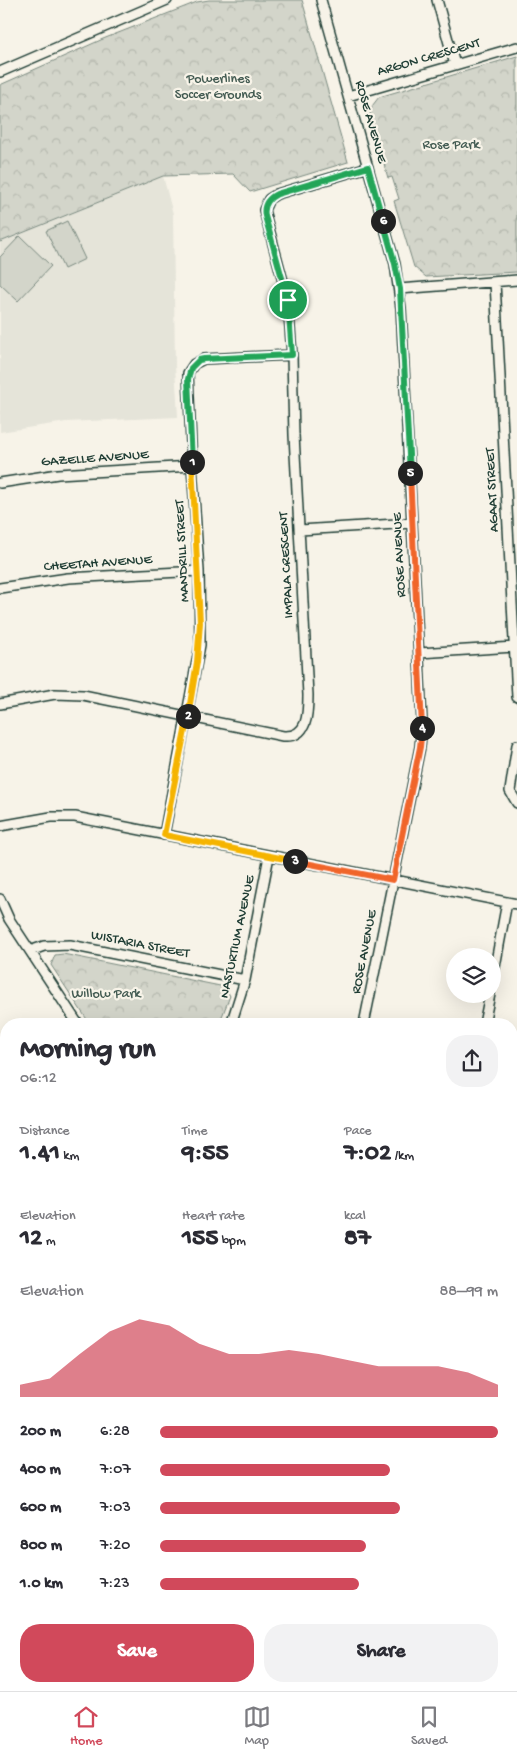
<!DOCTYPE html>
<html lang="en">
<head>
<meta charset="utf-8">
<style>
	:root { --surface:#fff; --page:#f2f2f3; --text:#2b2b33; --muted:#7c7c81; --line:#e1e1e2; --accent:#d1495b }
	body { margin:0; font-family:"Gochi Hand",sans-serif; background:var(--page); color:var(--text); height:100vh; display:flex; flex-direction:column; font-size:19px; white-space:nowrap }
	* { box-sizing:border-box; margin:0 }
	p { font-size:16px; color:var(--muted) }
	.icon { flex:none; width:28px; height:28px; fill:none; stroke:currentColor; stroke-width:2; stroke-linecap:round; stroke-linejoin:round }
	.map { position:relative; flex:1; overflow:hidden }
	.drawer { position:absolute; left:0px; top:1018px; width:518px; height:674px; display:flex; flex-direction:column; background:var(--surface); border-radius:20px 20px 0 0; box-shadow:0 5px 20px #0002 }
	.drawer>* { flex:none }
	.fabs { position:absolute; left:446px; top:948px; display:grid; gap:10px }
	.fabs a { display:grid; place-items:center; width:55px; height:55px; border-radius:50%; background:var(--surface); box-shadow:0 5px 20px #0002; font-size:25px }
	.pin { position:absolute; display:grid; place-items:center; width:42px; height:42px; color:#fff; margin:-21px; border:2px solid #fff; border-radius:50%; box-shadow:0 1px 5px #0007 }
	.km { position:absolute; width:25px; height:25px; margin:-12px; border-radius:50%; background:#222; color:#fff; font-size:14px; line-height:25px; text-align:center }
	.round { display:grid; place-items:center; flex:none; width:52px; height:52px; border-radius:20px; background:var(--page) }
	.head { display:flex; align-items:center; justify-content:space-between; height:85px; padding:0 20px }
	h1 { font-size:28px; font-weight:800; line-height:38px }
	.figures { display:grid; grid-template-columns:repeat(3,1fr); gap:8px; height:85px; padding:5px 20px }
	.figures div { display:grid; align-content:center }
	.figures b { font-size:25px; font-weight:800 }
	.figures small { font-size:14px; font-weight:400 }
	.figures p { font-size:14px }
	.chart { height:140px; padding:10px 20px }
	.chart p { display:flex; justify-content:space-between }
	.chart svg { width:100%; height:90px; margin-top:5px; fill:var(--accent); opacity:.7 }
	.cta { display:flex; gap:10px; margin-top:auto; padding:10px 20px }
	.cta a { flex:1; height:58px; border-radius:20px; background:var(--accent); color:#fff; font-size:20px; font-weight:800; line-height:58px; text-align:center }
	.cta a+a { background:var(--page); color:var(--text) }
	ul { padding:0 20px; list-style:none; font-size:16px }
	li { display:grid; grid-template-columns:80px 60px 1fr; align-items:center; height:38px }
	li i { height:12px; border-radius:6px; background:var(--accent) }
	.tab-bar { display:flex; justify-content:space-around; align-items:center; height:70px; border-top:1px solid var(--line); background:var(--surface); font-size:14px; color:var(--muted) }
	.tab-bar a { display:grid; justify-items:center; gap:2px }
	.tab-bar .selected { color:var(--accent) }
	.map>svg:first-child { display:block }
	.built { fill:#e5e4d9 }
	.grass { fill:#d3d5ca; stroke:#79897f }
	.park { fill:url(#park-crowns); stroke:#79897f }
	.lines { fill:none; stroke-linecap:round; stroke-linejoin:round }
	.minor-casing { stroke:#1f3d34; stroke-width:12 }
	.minor { stroke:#f7f3e8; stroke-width:9 }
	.split-1-casing { stroke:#fff; stroke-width:10 }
	.split-2-casing { stroke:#fff; stroke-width:10 }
	.split-3-casing { stroke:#fff; stroke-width:10 }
	.split-4-casing { stroke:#fff; stroke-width:10 }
	.split-5-casing { stroke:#fff; stroke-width:10 }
	.split-6-casing { stroke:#fff; stroke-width:10 }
	.split-7-casing { stroke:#fff; stroke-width:10 }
	.split-1 { stroke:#22a559; stroke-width:6 }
	.split-2 { stroke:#f5b400; stroke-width:6 }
	.split-3 { stroke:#f5b400; stroke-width:6 }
	.split-4 { stroke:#f0652b; stroke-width:6 }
	.split-5 { stroke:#f0652b; stroke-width:6 }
	.split-6 { stroke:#22a559; stroke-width:6 }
	.split-7 { stroke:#22a559; stroke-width:6 }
	.labels { text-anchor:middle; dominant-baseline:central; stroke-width:4.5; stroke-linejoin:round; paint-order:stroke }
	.street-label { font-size:14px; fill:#1f3d34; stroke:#f7f3e8 }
	.park-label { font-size:14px; fill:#435b52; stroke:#f7f3e8 }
</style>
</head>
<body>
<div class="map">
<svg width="517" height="1691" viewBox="0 0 517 1691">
	<defs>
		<pattern id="park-crowns" width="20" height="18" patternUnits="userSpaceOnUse" patternTransform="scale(1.25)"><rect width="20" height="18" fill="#d3d5ca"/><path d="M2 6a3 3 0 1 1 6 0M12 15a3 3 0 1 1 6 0" fill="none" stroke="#b5b8ae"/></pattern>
	</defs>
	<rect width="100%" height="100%" fill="#f7f3e8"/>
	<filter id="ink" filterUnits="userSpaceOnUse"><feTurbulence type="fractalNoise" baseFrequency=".02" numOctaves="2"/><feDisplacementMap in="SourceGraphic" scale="10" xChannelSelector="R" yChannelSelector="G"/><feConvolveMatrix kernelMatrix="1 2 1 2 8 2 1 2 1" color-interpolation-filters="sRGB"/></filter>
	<g filter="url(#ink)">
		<path class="built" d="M 163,176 L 173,214 L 175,366 L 178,417 L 66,422 L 0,432 L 0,242 Z"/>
		<path class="grass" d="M 67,221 L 85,259 L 64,269 L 46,231 Z
			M 20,236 L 51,266 L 18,301 L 0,284 L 0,257 Z"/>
		<path class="park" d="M 209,0 L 302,0 L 348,162 L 250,192 L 233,174 L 163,176 L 0,242 L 0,85 L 103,39 L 197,2 Z
			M 517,56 L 517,272 L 426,277 L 414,267 L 394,201 L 399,199 L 392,177 L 388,178 L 369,110 L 379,97 Z
			M 63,954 L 225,987 L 230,996 L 219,1024 L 90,1024 L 51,965 L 55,955 Z"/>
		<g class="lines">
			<defs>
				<path id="minor" d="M 321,0 L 395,264 L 401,308 L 420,679 L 422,723 L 420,747 L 364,1024
					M 437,0 L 455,65
					M 0,72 L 167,0
					M 348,96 L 517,47
					M 495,282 L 517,697
					M 399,289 L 517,280
					M 0,483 L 58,474 L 192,466
					M 300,530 L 412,523
					M 0,588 L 68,578 L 199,571
					M 419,653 L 514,647
					M 0,704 L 55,694 L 83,695 L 283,736 C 308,738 308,714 308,695 L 294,435 L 292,355 L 288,300 L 264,210 L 269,199 L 277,194 L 368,167
					M 517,745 L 510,791 L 517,803
					M 0,826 L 51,817 L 75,817 L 517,904
					M 164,835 L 200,645 L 199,571 L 192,466 L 188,373 L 194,364 L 204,359 L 292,355
					M 0,899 L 9,919 L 78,1024
					M 30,951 L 44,946 L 70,945 L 245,980
					M 492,983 L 507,902
					M 231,1024 L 245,980 L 269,856
					M 484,1024 L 490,994
					M 0,1123 L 6,1133
					M 511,1254 L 517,1259
					M 0,1343 L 6,1352
					M 511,1378 L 517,1383
					M 0,1426 L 6,1420
					M 511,1504 L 517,1508
					M 0,1562 L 6,1571
					M 0,1585 L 6,1580
					M 511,1635 L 517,1639
					M 511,1673 L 517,1665
					M 59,1685 L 63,1691
					M 230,1685 L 239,1691
					M 400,1685 L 408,1691
					M 34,1691 L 42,1685
					M 221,1691 L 225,1685
					M 498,1691 L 502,1685"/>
			</defs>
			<use href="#minor" class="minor-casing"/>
			<use href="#minor" class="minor"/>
		</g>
	</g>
	<g class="lines" filter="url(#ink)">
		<defs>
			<path id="split-1" d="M 192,462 L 188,379 L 191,368 L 199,360 L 204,359 L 292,355 L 288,300"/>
			<path id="split-2" d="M 188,716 L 197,662 L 200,623 L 192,462"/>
			<path id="split-3" d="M 188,716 L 164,835 L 295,861"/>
			<path id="split-4" d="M 295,861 L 393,880 L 420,747 L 422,728"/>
			<path id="split-5" d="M 410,473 L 422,728"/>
			<path id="split-6" d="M 383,221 L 395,264 L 400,289 L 410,473"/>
			<path id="split-7" d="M 288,300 L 265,216 C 263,206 267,199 277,194 L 368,167 L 383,221"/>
		</defs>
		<use href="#split-1" class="split-1-casing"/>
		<use href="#split-2" class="split-2-casing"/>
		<use href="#split-3" class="split-3-casing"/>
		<use href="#split-4" class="split-4-casing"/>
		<use href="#split-5" class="split-5-casing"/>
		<use href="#split-6" class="split-6-casing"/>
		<use href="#split-7" class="split-7-casing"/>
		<use href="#split-1" class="split-1"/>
		<use href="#split-2" class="split-2"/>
		<use href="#split-3" class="split-3"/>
		<use href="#split-4" class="split-4"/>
		<use href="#split-5" class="split-5"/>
		<use href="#split-6" class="split-6"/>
		<use href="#split-7" class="split-7"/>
	</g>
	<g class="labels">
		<g class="street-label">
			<text transform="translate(429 58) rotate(-16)">ARGON CRESCENT</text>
			<text transform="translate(370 122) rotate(74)">ROSE AVENUE</text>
			<text transform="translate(95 459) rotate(-4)">GAZELLE AVENUE</text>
			<text transform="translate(493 490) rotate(-93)">AGAAT STREET</text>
			<text transform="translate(183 551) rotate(-93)">MANDRILL STREET</text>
			<text transform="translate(400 555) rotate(-93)">ROSE AVENUE</text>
			<text transform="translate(98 564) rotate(-4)">CHEETAH AVENUE</text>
			<text transform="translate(287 565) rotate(-93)">IMPALA CRESCENT</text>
			<text transform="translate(238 937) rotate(-78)">NASTURTIUM AVENUE</text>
			<text transform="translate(140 945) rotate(11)">WISTARIA STREET</text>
			<text transform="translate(365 952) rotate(-79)">ROSE AVENUE</text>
		</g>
		<g class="park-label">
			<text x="218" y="79">Powerlines<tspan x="218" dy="16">Soccer Grounds</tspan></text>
			<text x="451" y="145">Rose Park</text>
			<text x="106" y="994">Willow Park</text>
		</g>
	</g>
</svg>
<div class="fabs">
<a><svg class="icon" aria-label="layers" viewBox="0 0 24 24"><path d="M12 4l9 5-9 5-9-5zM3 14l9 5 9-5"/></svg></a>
</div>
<div class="pin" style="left:288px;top:300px;background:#1e9e55"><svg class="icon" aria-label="arrive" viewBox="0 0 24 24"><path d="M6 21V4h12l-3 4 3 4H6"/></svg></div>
<b class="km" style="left:192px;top:462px">1</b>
<b class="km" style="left:188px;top:716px">2</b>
<b class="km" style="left:295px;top:861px">3</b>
<b class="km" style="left:422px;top:728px">4</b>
<b class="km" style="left:410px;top:473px">5</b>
<b class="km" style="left:383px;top:221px">6</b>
<section class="drawer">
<div class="head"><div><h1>Morning run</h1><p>06:12</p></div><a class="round"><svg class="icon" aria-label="share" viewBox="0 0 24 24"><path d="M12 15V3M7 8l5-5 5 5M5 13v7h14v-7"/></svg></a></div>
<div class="figures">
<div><p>Distance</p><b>1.41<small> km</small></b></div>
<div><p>Time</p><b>9:55</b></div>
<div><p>Pace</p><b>7:02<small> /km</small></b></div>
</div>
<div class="figures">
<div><p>Elevation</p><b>12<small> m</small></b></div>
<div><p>Heart rate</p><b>155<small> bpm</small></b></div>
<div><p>kcal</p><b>87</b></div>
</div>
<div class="chart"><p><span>Elevation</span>88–99 m</p>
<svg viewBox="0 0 160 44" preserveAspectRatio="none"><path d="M0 44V38L10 35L20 23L30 12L40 6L50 9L60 18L70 23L80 23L90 21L100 23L110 26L120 29L130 29L140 29L150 32L160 38V44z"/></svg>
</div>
<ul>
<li><b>200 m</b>6:28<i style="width:100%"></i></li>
<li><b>400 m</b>7:07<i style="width:68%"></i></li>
<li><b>600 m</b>7:03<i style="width:71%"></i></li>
<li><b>800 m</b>7:20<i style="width:61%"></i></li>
<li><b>1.0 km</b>7:23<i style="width:59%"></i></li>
</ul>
<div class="cta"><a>Save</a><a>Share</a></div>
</section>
</div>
<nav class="tab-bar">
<a class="selected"><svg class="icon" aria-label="home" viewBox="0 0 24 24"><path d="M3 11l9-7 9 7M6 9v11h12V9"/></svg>Home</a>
<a><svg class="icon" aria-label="map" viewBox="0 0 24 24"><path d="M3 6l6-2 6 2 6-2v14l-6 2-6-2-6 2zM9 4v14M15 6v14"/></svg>Map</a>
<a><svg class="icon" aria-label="saved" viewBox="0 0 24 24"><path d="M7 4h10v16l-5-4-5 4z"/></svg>Saved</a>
</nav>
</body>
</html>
